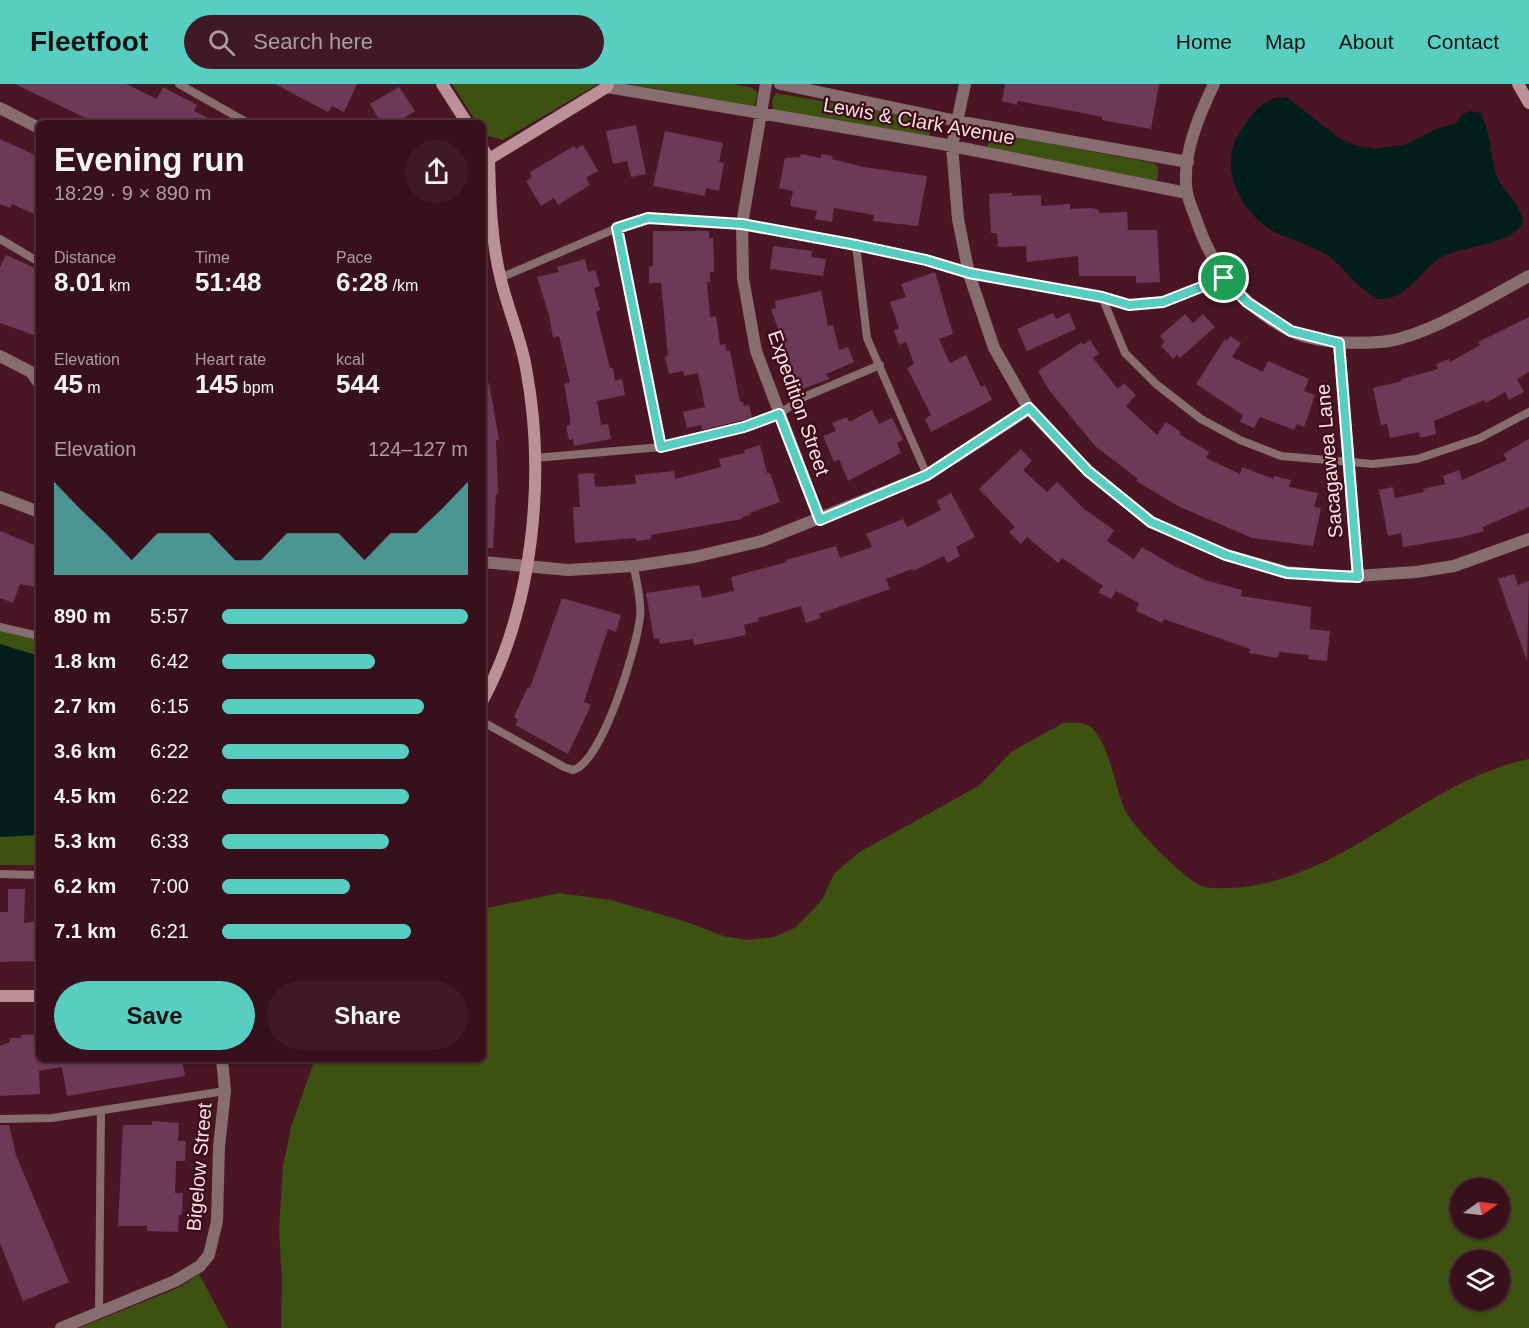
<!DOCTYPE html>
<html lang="en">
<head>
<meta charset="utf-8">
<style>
	:root { --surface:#38101c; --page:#3f1925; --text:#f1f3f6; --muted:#ab9da3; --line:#52303b; --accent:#57cec1 }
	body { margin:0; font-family:Helvetica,sans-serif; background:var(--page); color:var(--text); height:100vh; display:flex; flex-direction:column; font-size:22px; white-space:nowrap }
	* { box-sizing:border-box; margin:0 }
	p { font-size:20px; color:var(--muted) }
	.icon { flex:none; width:33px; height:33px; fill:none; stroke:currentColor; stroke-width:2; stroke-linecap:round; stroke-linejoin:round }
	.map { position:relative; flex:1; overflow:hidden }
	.drawer { position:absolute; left:36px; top:36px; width:450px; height:942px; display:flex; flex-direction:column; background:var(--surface); border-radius:9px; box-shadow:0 2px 4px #0004,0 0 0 2px var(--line) }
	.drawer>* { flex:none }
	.needle { width:39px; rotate:76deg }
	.tools { position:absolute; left:1450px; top:1094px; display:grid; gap:12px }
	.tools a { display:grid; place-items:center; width:60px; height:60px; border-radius:50%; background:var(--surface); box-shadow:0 2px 4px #0004,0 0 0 2px var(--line); font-size:30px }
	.pin { position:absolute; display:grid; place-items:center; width:51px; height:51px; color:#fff; margin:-26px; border:3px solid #fff; border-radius:50%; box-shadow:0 2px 6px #0007 }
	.round { display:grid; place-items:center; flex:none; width:63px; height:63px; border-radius:32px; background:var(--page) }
	.overview { display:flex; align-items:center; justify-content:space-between; height:102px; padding:0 18px }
	h1 { font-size:33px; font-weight:700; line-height:45px }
	.stats { display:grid; grid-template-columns:repeat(3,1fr); gap:9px; height:102px; padding:6px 18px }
	.stats div { display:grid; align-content:center }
	.stats b { font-size:26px; font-weight:700 }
	.stats small { font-size:16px; font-weight:400 }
	.stats p { font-size:16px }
	.chart { height:168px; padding:12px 18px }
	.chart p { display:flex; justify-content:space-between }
	.chart svg { width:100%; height:108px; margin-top:6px; fill:var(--accent); opacity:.7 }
	.primary-button { display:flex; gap:12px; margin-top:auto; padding:12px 18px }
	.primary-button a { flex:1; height:69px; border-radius:36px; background:var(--accent); color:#111; font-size:24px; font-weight:700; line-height:69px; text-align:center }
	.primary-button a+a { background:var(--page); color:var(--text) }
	ul { padding:0 18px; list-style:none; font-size:20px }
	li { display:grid; grid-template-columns:96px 72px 1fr; align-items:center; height:45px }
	li i { height:15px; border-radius:8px; background:var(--accent) }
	header { display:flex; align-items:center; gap:36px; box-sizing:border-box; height:84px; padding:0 30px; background:var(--accent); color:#111 }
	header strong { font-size:28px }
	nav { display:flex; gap:33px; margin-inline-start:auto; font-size:21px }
	.search { width:420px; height:54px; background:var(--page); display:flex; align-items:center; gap:15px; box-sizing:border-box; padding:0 21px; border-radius:33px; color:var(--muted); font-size:22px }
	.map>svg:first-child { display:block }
	.green { fill:#3d5110; fill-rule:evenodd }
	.water { fill:#011e1b }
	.building { fill:#6c3a57 }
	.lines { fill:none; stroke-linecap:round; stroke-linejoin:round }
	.lane { stroke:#876c71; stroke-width:8 }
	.street { stroke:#876c71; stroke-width:12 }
	.secondary { stroke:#bc9099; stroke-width:12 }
	.route-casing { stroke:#fff; stroke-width:12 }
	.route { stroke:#57cec1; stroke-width:8 }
	.labels { text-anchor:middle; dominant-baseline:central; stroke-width:4.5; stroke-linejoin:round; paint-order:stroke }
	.street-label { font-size:20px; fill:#fde1e6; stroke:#3e0b1b }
</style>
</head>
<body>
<header>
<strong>Fleetfoot</strong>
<div class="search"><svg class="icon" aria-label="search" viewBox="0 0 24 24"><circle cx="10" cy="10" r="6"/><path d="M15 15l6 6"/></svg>Search here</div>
<nav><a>Home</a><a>Map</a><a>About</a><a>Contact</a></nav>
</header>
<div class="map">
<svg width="1529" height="1244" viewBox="0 0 1529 1244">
	<rect width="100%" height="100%" fill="#4a1625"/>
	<path class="green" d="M 452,0 L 598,0 L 503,56 L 485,51 L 483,39 L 477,39 Z
		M 630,0 L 733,0 L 753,4 L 758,10 L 754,23 Z
		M 776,9 L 929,36 L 930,52 L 773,27 L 772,17 Z
		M 998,50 L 1154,79 L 1158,84 L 1158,94 L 1154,98 L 987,63 L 990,52 Z
		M 0,544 L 39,553 L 39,781 L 0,781 Z
		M 1063,639 C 1072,639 1086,637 1093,645 C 1111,666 1114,701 1125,726 C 1133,743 1185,796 1202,802 C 1209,805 1222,804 1230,804 C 1342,799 1422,697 1529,675 L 1529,1244 L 281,1244 L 282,1196 L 279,1146 L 283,1082 L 291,1043 L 315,975 L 483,975 L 483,825 L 559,809 L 611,816 L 690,839 L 723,852 L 747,856 L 774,853 L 795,844 L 822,816 L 834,790 L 858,769 L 980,701 L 1011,668 ZM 1461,1104 L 1500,1104 L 1500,1143 L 1461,1143 ZM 1461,1176 L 1500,1176 L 1500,1215 L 1461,1215 Z
		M 199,1190 L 228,1244 L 79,1244 L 180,1203 Z"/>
	<path class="water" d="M 1281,13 L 1288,14 L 1339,54 L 1354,61 L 1375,65 L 1407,60 L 1436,45 L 1455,40 L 1463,30 L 1470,27 L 1480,29 C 1491,46 1490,71 1496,90 C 1503,109 1523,121 1523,140 C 1506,161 1472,161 1448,170 C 1423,180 1411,214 1382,215 C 1366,215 1344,183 1330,173 C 1312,160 1287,156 1268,144 C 1237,122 1218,80 1241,46 C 1252,30 1261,16 1281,13 Z
		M 0,560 L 39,572 L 39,751 L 0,753 Z"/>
	<path class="building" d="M 15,0 L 126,0 L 157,15 L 163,3 L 197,21 L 194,27 L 219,39 L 96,39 Z
		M 275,0 L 357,0 L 344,28 L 332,22 L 328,28 Z
		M 1005,0 L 1159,0 L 1151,45 L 1102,36 L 1102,33 L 1078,28 L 1018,17 L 1017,21 L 1002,17 Z
		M 399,3 L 415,27 L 396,39 L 381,39 L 370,20 Z
		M 636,41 L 646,90 L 631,93 L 627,77 L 613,80 L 606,47 Z
		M 665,47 L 723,59 L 719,78 L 724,79 L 719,107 L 706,104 L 705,112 L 653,102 Z
		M 0,55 L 39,73 L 39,119 L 34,130 L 12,120 L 10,124 L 0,120 Z
		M 583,61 L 598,87 L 586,94 L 590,101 L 558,121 L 554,114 L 541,122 L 526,97 L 532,93 L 530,88 L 574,62 L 576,65 Z
		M 801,70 L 821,74 L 821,70 L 833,72 L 832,75 L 863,83 L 927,92 L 918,142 L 873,137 L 874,131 L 834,124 L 832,138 L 815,135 L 817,127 L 790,122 L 793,107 L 779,104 L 785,74 L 800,73 Z
		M 1012,109 L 1012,112 L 1041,111 L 1041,122 L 1070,120 L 1070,125 L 1091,124 L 1099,126 L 1099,129 L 1127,128 L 1128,146 L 1157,146 L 1160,198 L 1136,199 L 1136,192 L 1079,192 L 1078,172 L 1027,178 L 1026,162 L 998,163 L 997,149 L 991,149 L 989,110 Z
		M 653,147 L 709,147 L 709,154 L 713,154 L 714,177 L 714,188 L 710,188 L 710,198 L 707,198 L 710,233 L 716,232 L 720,261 L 725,260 L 727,267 L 730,267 L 740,318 L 743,317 L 744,322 L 749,321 L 752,334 L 702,346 L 701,341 L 687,344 L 683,328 L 705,323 L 698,289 L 684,292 L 683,287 L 669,290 L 665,273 L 668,272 L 661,199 L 649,199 L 649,182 L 653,182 Z
		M 773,162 L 812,167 L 811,173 L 826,175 L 823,192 L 770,185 Z
		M 6,171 L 39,186 L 39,253 L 0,239 L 0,183 Z
		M 585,175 L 588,188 L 595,186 L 600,202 L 594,204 L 600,226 L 596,228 L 610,284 L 613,284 L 615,297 L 622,295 L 625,311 L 597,317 L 601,341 L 608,340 L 611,355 L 574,362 L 573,355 L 569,356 L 566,342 L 570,341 L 570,333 L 564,300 L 570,298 L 559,252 L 553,254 L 549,231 L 537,193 L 559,188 L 557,183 Z
		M 935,188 L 953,250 L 939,255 L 950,279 L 966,271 L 981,303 L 985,301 L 992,316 L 931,348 L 925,335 L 931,331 L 907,284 L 914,280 L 906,258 L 899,261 L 894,246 L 899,244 L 890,218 L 906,213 L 901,200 Z
		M 821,207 L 828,242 L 833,241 L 839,266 L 848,263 L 854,278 L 826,290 L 829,295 L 800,306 L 771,225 L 776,224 L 775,217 Z
		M 1053,229 L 1056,235 L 1069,229 L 1076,245 L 1027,267 L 1017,245 Z
		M 1185,230 L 1193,239 L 1203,230 L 1215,243 L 1180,274 L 1177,271 L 1173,275 L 1161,262 L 1165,258 L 1160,252 Z
		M 1529,233 L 1529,288 L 1517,295 L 1524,308 L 1509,316 L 1505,308 L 1486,319 L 1484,316 L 1434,337 L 1436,350 L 1420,354 L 1419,348 L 1390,354 L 1387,340 L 1381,341 L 1373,304 L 1402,297 L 1402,295 L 1438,285 L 1436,280 L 1449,275 L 1450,278 L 1480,261 L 1478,258 Z
		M 1230,252 L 1241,259 L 1232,273 L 1263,288 L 1268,277 L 1309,295 L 1304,307 L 1315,311 L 1304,343 L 1297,340 L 1294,346 L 1260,333 L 1254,344 L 1240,338 L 1243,331 L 1196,300 L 1225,255 L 1227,257 Z
		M 1090,256 L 1099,270 L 1093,274 L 1118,305 L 1124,299 L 1136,311 L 1126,322 L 1157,351 L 1166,338 L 1181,348 L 1179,350 L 1209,368 L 1206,374 L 1240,390 L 1242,383 L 1273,395 L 1274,392 L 1291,396 L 1289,403 L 1318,409 L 1314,423 L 1321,424 L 1313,462 L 1252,454 L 1178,422 L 1136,397 L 1138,395 L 1095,362 L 1049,306 L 1038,287 L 1082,258 L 1083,261 Z
		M 489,299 L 499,356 L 496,356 L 498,410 L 496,410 L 493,464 L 483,464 L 483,300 Z
		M 872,326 L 879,340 L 892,334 L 903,356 L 897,359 L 901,369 L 848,397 L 839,375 L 834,378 L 823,352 L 836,347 L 832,339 L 847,333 L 849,338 Z
		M 1529,355 L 1529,423 L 1483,443 L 1484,447 L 1463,453 L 1403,463 L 1401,449 L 1388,452 L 1379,406 L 1393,403 L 1395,414 L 1424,408 L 1423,405 L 1445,400 L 1443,392 L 1459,386 L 1462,396 L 1507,376 L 1503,370 Z
		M 760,361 L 767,389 L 770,389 L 780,418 L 750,429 L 750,431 L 742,433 L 742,435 L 651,451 L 651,455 L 636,457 L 636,454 L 575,459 L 573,423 L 580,423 L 578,390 L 594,389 L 595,403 L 636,400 L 635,391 L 674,387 L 675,395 L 721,383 L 719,375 L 745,369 L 744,366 Z
		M 1021,365 L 1032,377 L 1023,386 L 1047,408 L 1057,398 L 1084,425 L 1114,446 L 1107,457 L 1134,475 L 1142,463 L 1174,482 L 1208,497 L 1242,506 L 1241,512 L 1311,523 L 1310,545 L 1330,547 L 1327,577 L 1308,575 L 1309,571 L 1279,568 L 1278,574 L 1249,569 L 1250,565 L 1164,535 L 1162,539 L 1136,527 L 1139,519 L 1116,507 L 1111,515 L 1098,508 L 1103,502 L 1062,474 L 1058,479 L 1027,453 L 1021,460 L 1009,448 L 1015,443 L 979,405 Z
		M 951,409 L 975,453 L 956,463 L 960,472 L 947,479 L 944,472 L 913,487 L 912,485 L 886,495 L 890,505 L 819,530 L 821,534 L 806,539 L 801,522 L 758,534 L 759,537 L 744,541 L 746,551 L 732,554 L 694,561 L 693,555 L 660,560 L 659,554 L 654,555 L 646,509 L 699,501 L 702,514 L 734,507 L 731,493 L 787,478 L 786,476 L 836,462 L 840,474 L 872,463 L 866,450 L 903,435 L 907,443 L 941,426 L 937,417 Z
		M 0,447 L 39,463 L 39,504 L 20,500 L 13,519 L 0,514 Z
		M 1514,490 L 1518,501 L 1529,497 L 1527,577 L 1498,495 Z
		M 562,514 L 621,531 L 616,548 L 608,545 L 584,618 L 591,621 L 568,670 L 515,641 L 518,636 L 514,633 L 528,603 L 530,604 Z
		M 8,805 L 25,805 L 24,839 L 39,837 L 39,877 L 0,878 L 0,828 L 8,828 Z
		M 39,950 L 39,975 L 182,975 L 185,992 L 67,1012 L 62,983 L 39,987 L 40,1010 L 0,1012 L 0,962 L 10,958 L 10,954 L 21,954 L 21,951 Z
		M 152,1037 L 179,1039 L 178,1057 L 186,1057 L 185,1077 L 176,1077 L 175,1109 L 183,1109 L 182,1131 L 179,1131 L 178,1148 L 147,1147 L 147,1142 L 118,1142 L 123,1041 L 152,1041 Z
		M 0,1041 L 9,1041 L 16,1071 L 69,1198 L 23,1217 L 0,1159 Z"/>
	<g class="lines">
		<path class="lane" d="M 179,0 L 248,39
			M 617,144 L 661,363
			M 0,155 L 39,178
			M 856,161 L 867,254 L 927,391
			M 500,194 L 617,144 L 648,134 L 742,140 L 856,161 L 926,176 L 969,190 L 1102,213 L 1129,221 L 1163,218 L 1224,194
			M 1102,213 L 1125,269 L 1156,300 L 1201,335 L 1240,356 L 1281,372 L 1373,380 L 1417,375 L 1480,354 L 1529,328
			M 535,374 L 661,363 L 744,343 L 779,330 L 804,313 L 880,281
			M 0,543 L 39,552
			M 483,638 L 564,683 L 573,686 C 602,679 637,563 640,533 C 642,517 636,498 634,482
			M 0,790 L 39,791
			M 0,1035 L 52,1034 L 225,1007
			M 99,1227 L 101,1027"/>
		<path class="street" d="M 766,0 L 742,140 L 743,194 L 756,267 L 820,436
			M 780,0 L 957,37 L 1188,78
			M 965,0 L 952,62 L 958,135 L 969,190 L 994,264 L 1029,325 L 1088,387 L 1151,438 L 1226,471 L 1286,488 L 1341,493 L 1416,488 L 1454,482 L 1529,455
			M 1214,0 C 1199,31 1181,73 1187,109 C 1189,118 1193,127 1196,135 C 1213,186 1242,222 1290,247 C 1314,259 1353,260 1380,258 C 1423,255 1490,213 1529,192
			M 607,3 L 942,60 L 1187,109
			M 0,24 L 39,44
			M 1339,259 L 1358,493
			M 0,272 L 31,288 L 39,299
			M 0,413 L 39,428
			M 483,478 L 568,486 L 634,482 L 694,473 L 762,457 L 927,391 L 1029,325
			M 61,1244 L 175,1197 L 200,1182 L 209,1171 L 217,1137 L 219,1063 L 225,1007 L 222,975"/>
		<path class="secondary" d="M 442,0 L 467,39
			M 1518,0 L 1529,19
			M 483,65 L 489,75 L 607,3 L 608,0
			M 483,616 C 534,520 546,390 526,284 C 521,254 508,226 501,196 C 491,156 490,115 489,75
			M 0,912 L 39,912"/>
	</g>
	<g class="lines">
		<defs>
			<path id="route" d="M 648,134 L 742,140 L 856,161 L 926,176 L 969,189 L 1102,213 L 1129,221 L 1163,218 L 1224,194 L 1247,218 L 1291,247 L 1339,259 L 1358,493 L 1287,489 L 1226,471 L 1151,438 L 1088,387 L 1029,324 L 927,391 L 820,436 L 779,330 L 744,343 L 661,363 L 617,144 Z"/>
		</defs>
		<use href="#route" class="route-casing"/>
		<use href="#route" class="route"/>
	</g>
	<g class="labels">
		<g class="street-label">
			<text transform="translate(919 37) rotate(10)">Lewis &amp; Clark Avenue</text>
			<text transform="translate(799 319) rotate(71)">Expedition Street</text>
			<text transform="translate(1329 377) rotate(-95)">Sacagawea Lane</text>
			<text transform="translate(199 1083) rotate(-85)">Bigelow Street</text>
		</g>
	</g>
</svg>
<div class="tools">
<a><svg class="needle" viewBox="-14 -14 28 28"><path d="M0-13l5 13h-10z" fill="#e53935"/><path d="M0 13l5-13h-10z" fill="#ab9da3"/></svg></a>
<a><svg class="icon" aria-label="layers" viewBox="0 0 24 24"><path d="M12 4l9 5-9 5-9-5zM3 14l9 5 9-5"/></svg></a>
</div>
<div class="pin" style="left:1224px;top:194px;background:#1e9e55"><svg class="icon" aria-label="arrive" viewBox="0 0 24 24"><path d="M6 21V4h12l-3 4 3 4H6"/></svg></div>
<section class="drawer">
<div class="overview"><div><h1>Evening run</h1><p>18:29 · 9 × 890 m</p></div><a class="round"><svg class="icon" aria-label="share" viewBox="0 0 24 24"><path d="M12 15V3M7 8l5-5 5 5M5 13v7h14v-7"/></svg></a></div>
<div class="stats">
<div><p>Distance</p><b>8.01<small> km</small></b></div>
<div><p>Time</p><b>51:48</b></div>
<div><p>Pace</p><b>6:28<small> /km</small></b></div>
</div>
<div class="stats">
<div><p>Elevation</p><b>45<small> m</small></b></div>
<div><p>Heart rate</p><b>145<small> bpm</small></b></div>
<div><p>kcal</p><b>544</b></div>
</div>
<div class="chart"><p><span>Elevation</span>124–127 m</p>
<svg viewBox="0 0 160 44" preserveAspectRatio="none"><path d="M0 44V6L10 17L20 27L30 38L40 27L50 27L60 27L70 38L80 38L90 27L100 27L110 27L120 38L130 27L140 27L150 17L160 6V44z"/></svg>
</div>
<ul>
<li><b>890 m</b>5:57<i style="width:100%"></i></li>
<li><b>1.8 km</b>6:42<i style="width:62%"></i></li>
<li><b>2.7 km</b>6:15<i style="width:82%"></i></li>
<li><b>3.6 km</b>6:22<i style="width:76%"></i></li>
<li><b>4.5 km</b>6:22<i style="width:76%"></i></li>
<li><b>5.3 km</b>6:33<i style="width:68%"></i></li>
<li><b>6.2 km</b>7:00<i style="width:52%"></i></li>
<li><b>7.1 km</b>6:21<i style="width:77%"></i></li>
</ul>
<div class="primary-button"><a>Save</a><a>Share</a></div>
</section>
</div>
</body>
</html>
